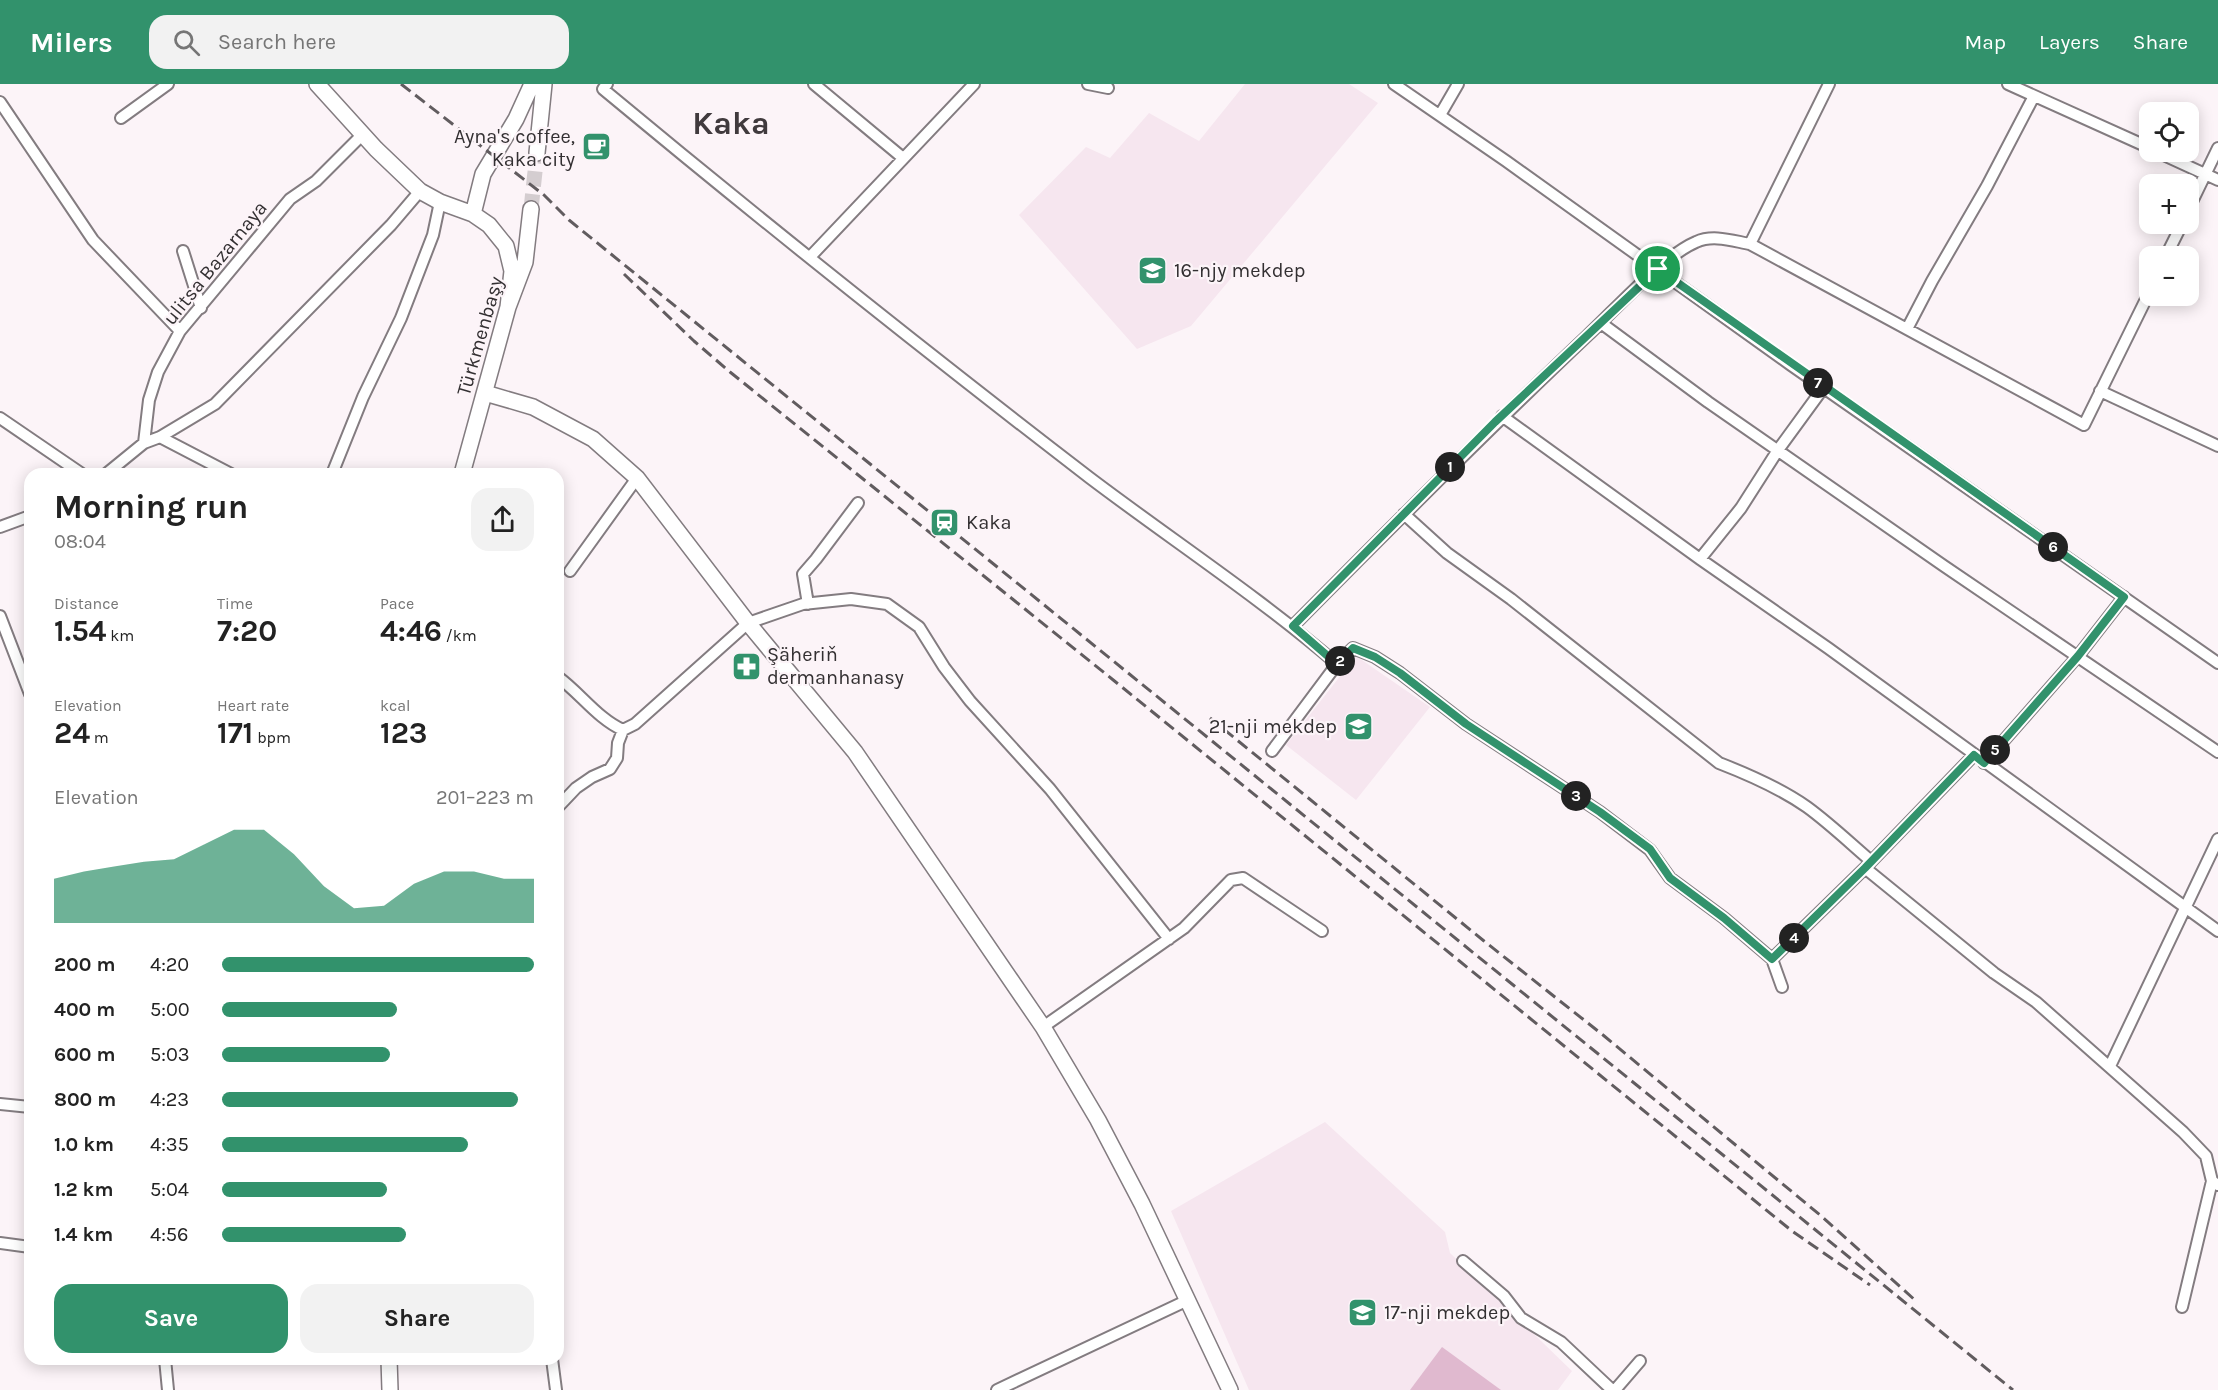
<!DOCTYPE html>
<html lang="en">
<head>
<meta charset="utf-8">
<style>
	:root { --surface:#fff; --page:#f2f2f2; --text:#222; --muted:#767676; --accent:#32926c }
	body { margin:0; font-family:Karla,sans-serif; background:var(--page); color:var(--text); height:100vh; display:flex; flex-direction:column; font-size:22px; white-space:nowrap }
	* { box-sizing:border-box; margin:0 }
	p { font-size:20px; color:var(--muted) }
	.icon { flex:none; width:33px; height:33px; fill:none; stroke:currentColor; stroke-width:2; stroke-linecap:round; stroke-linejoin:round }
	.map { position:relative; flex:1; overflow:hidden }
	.panel { position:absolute; left:24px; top:384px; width:540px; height:897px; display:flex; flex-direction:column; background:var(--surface); border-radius:18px; box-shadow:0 3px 15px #0003 }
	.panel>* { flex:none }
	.buttons { position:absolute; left:2139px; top:18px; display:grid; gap:12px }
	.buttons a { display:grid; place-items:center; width:60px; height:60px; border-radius:12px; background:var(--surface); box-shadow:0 3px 15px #0003; font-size:30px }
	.pin { position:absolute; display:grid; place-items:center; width:51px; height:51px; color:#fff; margin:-26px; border:3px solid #fff; border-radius:50%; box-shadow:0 2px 6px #0007 }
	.km { position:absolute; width:30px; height:30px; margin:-15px; border-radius:50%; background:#222; color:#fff; font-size:16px; line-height:30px; text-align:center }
	.round { display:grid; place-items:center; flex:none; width:63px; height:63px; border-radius:18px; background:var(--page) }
	.head { display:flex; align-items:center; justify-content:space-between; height:102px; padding:0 30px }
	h1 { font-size:33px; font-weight:700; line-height:45px }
	.figures { display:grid; grid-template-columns:repeat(3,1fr); gap:9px; height:102px; padding:6px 30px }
	.figures div { display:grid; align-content:center }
	.figures b { font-size:30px; font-weight:700 }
	.figures small { font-size:16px; font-weight:400 }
	.figures p { font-size:16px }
	.chart { height:168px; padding:12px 30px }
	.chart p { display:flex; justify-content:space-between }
	.chart svg { width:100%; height:108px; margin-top:6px; fill:var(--accent); opacity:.7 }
	.primary-button { display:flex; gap:12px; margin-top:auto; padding:12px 30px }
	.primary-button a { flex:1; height:69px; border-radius:18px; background:var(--accent); color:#fff; font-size:24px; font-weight:700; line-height:69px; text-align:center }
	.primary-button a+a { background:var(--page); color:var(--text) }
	ul { padding:0 30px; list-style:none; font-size:20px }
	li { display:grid; grid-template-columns:96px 72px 1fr; align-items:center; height:45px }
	li i { height:15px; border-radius:8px; background:var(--accent) }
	header { display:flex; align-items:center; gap:36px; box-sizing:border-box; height:84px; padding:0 30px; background:var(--accent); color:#fff }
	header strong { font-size:28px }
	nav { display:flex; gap:33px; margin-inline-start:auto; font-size:21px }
	.search { width:420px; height:54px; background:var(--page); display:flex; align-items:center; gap:15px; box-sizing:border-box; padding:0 21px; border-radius:18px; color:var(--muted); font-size:22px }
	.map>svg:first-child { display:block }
	.built { fill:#f6e6ef }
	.green { fill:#e0b9cf }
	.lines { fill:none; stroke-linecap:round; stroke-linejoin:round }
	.secondary-tunnel { stroke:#d4cdd0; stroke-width:15; stroke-dasharray:15 8; stroke-linecap:butt }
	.street-casing { stroke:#837c80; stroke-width:14 }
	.secondary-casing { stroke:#837c80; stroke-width:18 }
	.street { stroke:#fff; stroke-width:10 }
	.secondary { stroke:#fff; stroke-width:15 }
	.rail { stroke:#615c5f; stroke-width:3; stroke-dasharray:12 6; stroke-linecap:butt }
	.route-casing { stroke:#fff; stroke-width:12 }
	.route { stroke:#32926c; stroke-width:8 }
	.labels { text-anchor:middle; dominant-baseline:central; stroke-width:4.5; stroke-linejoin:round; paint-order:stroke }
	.poi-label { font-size:20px; fill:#333032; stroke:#fcf4f8; text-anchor:start }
	.street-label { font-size:20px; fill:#333032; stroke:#fcf4f8 }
	.town-label { font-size:32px; font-weight:bold; fill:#403a3d; stroke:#fcf4f8 }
</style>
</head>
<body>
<header>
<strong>Milers</strong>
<div class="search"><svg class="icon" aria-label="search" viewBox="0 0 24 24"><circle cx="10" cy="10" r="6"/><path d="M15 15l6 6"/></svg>Search here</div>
<nav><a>Map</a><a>Layers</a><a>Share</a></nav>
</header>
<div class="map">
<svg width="2218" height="1306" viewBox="0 0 2218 1306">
	<rect width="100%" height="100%" fill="#fcf4f8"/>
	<path class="built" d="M 1245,0 L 1349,0 L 1378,19 L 1191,242 L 1137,265 L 1019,131 L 1086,63 L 1110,74 L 1149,29 L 1199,57 Z
		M 1356,572 L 1430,623 L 1356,716 L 1286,661 Z
		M 1325,1038 L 1445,1148 L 1450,1169 L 1572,1287 L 1558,1306 L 1249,1306 L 1171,1127 Z"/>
	<path class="green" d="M 1442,1263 L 1501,1306 L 1410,1306 Z"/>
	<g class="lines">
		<path class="secondary-tunnel" d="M 531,125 L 537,69"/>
		<defs>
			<path id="street" d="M 607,0 L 603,5 C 763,138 925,267 1090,394 C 1172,456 1259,513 1337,580 L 1272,667
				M 814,0 L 903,74
				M 1088,0 L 1108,4
				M 1394,0 L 1506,77 L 1791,281 L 2218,579
				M 2008,0 L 2150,64
				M 0,18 L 93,156 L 180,247
				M 1440,31 L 1458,0
				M 121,34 L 168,0
				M 2157,68 L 2218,96
				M 2188,126 L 2218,64
				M 1750,160 L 1829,0
				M 183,167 L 201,224
				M 2166,172 L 2182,140
				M 810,173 L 974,0
				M 1601,239 L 1708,318 L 1944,482 L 2218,668
				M 1907,245 L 1932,197 L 1987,102 L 2034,12
				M 2100,307 L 2218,362
				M 1502,332 L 1700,475 L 1828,564 L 2218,847
				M 0,334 L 82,390
				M 160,353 L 231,390
				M 144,359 L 149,316 L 158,288 L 180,247 L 290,115 L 316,97 L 363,50
				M 106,390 L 144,359 L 160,353 L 215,320 L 391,141 L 420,107
				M 332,390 L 363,313 L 401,234 L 433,151 L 440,118
				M 1404,430 L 1447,469 L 1511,515 L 1719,679 C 1750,691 1780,704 1807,723 C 1829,739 1850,759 1871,777
				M 0,443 L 30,432
				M 1700,475 L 1741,424 L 1778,366 L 1824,303
				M 570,487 L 637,394
				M 808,520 L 803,490 L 816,475 L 858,419
				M 0,532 L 30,610
				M 1293,542 C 1390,444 1487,347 1587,252 C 1615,226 1663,172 1696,158 C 1713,150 1733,157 1750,160 L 2084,341 L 2150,207
				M 1337,580 L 1353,564 L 1375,573 L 1400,589 L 1466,640 L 1600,728 L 1650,766 L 1670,794 L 1724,834 L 1772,875 L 1782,903
				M 558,593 C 580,609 598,635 623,646 L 635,640 L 748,539 L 803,520 L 851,515 L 887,520 L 919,543 L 944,583 L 970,617 L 1050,705 L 1169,855
				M 1984,679 L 2078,572 L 2124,513
				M 558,723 L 576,704 L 592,693 L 610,685 L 617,674 L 618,659 L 623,646
				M 1865,784 L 1994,889 L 2036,918 L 2183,1048 L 2206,1072 L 2212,1097 L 2218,1101
				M 1772,875 L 1865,784 L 1974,671
				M 1043,943 L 1184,844 L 1231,796 L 1243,794 L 1322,847
				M 2110,982 L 2218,755
				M 0,1020 L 30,1023
				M 0,1159 L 30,1163
				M 1463,1177 L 1504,1212 L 1521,1234 L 1561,1258 L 1612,1306
				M 2182,1223 L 2212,1097
				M 165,1275 L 168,1306
				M 552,1275 L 556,1306
				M 997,1306 L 1188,1216
				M 1615,1306 L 1640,1277"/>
			<path id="secondary" d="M 317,0 L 376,65 L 420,107 L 440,118 L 473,130 L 489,141 L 506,162 L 512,187 L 508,223
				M 537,69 L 544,0
				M 473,130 L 483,90 L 516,35 L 532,0
				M 485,309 L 533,323 L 593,355 L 637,394 L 748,539 L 855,668 L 1043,943 L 1098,1036 L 1142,1120 L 1230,1306
				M 462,390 L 508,223 L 525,178 L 531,125
				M 389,1275 L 390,1306"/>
		</defs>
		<use href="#street" class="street-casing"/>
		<use href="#secondary" class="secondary-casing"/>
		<use href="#street" class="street"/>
		<use href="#secondary" class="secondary"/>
		<path class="rail" d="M 401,0 L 544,111 L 569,136 L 2013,1306
			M 624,190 L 694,257 L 730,288 L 1112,595 L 1792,1147 L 1870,1201
			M 1210,634 L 1484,857 L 1603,951 L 1820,1131 L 1916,1217"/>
	</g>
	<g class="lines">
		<defs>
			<path id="route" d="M 1658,185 L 2124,513 L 2078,572 L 1984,679 L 1974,671 L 1865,784 L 1772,875 L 1724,834 L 1670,794 L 1650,765 L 1600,728 L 1466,640 L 1400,589 L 1375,573 L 1353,564 L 1337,580 L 1293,542 L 1495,338 Z"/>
		</defs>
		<use href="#route" class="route-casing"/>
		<use href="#route" class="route"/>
	</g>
	<defs>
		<symbol id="cafe-square" viewBox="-11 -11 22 22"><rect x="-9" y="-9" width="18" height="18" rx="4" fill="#32926c" stroke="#fcf4f8"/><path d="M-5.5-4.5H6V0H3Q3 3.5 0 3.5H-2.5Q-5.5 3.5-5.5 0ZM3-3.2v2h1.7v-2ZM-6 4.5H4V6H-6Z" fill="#fff"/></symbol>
		<symbol id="school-square" viewBox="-11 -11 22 22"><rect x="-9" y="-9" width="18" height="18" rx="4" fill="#32926c" stroke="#fcf4f8"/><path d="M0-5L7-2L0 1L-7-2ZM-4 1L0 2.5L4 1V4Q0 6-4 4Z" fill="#fff"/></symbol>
		<symbol id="station-square" viewBox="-11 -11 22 22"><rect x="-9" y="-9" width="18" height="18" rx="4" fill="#32926c" stroke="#fcf4f8"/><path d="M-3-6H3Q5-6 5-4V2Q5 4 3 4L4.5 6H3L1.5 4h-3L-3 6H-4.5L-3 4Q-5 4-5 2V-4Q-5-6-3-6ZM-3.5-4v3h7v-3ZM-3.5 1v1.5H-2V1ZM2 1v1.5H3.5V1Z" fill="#fff"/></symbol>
		<symbol id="pharmacy-square" viewBox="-11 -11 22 22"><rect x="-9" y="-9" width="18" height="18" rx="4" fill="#32926c" stroke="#fcf4f8"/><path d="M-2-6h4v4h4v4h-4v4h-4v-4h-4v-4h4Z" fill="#fff"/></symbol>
	</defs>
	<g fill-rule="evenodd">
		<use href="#cafe-square" x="580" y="46" width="33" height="33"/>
		<use href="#school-square" x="1136" y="170" width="33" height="33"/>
		<use href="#station-square" x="928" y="422" width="33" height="33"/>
		<use href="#pharmacy-square" x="730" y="566" width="33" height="33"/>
		<use href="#school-square" x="1342" y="626" width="33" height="33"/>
		<use href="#school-square" x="1346" y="1212" width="33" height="33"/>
	</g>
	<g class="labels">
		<g class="poi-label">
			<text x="575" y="52" text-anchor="end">Ayna's coffee,<tspan x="575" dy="23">Kaka city</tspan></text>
			<text x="1174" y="186">16-njy mekdep</text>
			<text x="966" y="438">Kaka</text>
			<text x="767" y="570">Şäheriň<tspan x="767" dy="23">dermanhanasy</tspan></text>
			<text x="1337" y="642" text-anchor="end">21-nji mekdep</text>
			<text x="1384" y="1228">17-nji mekdep</text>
		</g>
		<g class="street-label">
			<text transform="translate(215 179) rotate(-51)">ulitsa Bazarnaya</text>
			<text transform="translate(480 252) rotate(-74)">Türkmenbaşy</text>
		</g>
		<g class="town-label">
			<text x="731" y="39">Kaka</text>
		</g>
	</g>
</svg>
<div class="buttons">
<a><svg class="icon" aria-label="locate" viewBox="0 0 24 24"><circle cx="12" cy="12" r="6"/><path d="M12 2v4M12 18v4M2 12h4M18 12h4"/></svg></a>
<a>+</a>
<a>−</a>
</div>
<div class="pin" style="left:1658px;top:185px;background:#1e9e55"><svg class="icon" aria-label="arrive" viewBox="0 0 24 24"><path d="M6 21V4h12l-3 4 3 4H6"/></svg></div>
<b class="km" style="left:1450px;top:383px">1</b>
<b class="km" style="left:1340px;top:577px">2</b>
<b class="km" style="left:1576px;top:712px">3</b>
<b class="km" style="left:1794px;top:854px">4</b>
<b class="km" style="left:1995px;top:666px">5</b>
<b class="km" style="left:2053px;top:463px">6</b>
<b class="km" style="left:1818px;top:299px">7</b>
<section class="panel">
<div class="head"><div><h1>Morning run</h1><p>08:04</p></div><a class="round"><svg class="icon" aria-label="share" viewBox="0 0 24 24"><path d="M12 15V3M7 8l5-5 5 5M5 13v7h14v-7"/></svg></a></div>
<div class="figures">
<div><p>Distance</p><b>1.54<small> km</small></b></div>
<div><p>Time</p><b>7:20</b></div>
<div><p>Pace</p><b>4:46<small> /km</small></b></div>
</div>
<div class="figures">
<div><p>Elevation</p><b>24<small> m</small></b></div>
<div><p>Heart rate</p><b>171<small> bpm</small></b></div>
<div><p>kcal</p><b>123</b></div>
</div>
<div class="chart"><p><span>Elevation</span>201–223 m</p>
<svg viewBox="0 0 160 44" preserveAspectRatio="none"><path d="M0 44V26L10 23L20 21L30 19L40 18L50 12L60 6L70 6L80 16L90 29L100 38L110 37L120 28L130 23L140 23L150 26L160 26V44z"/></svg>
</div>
<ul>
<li><b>200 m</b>4:20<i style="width:100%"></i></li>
<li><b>400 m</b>5:00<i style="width:56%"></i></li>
<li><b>600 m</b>5:03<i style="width:54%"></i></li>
<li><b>800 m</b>4:23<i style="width:95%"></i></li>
<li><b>1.0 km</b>4:35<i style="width:79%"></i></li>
<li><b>1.2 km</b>5:04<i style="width:53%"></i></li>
<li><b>1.4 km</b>4:56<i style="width:59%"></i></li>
</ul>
<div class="primary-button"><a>Save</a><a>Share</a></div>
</section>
</div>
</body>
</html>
